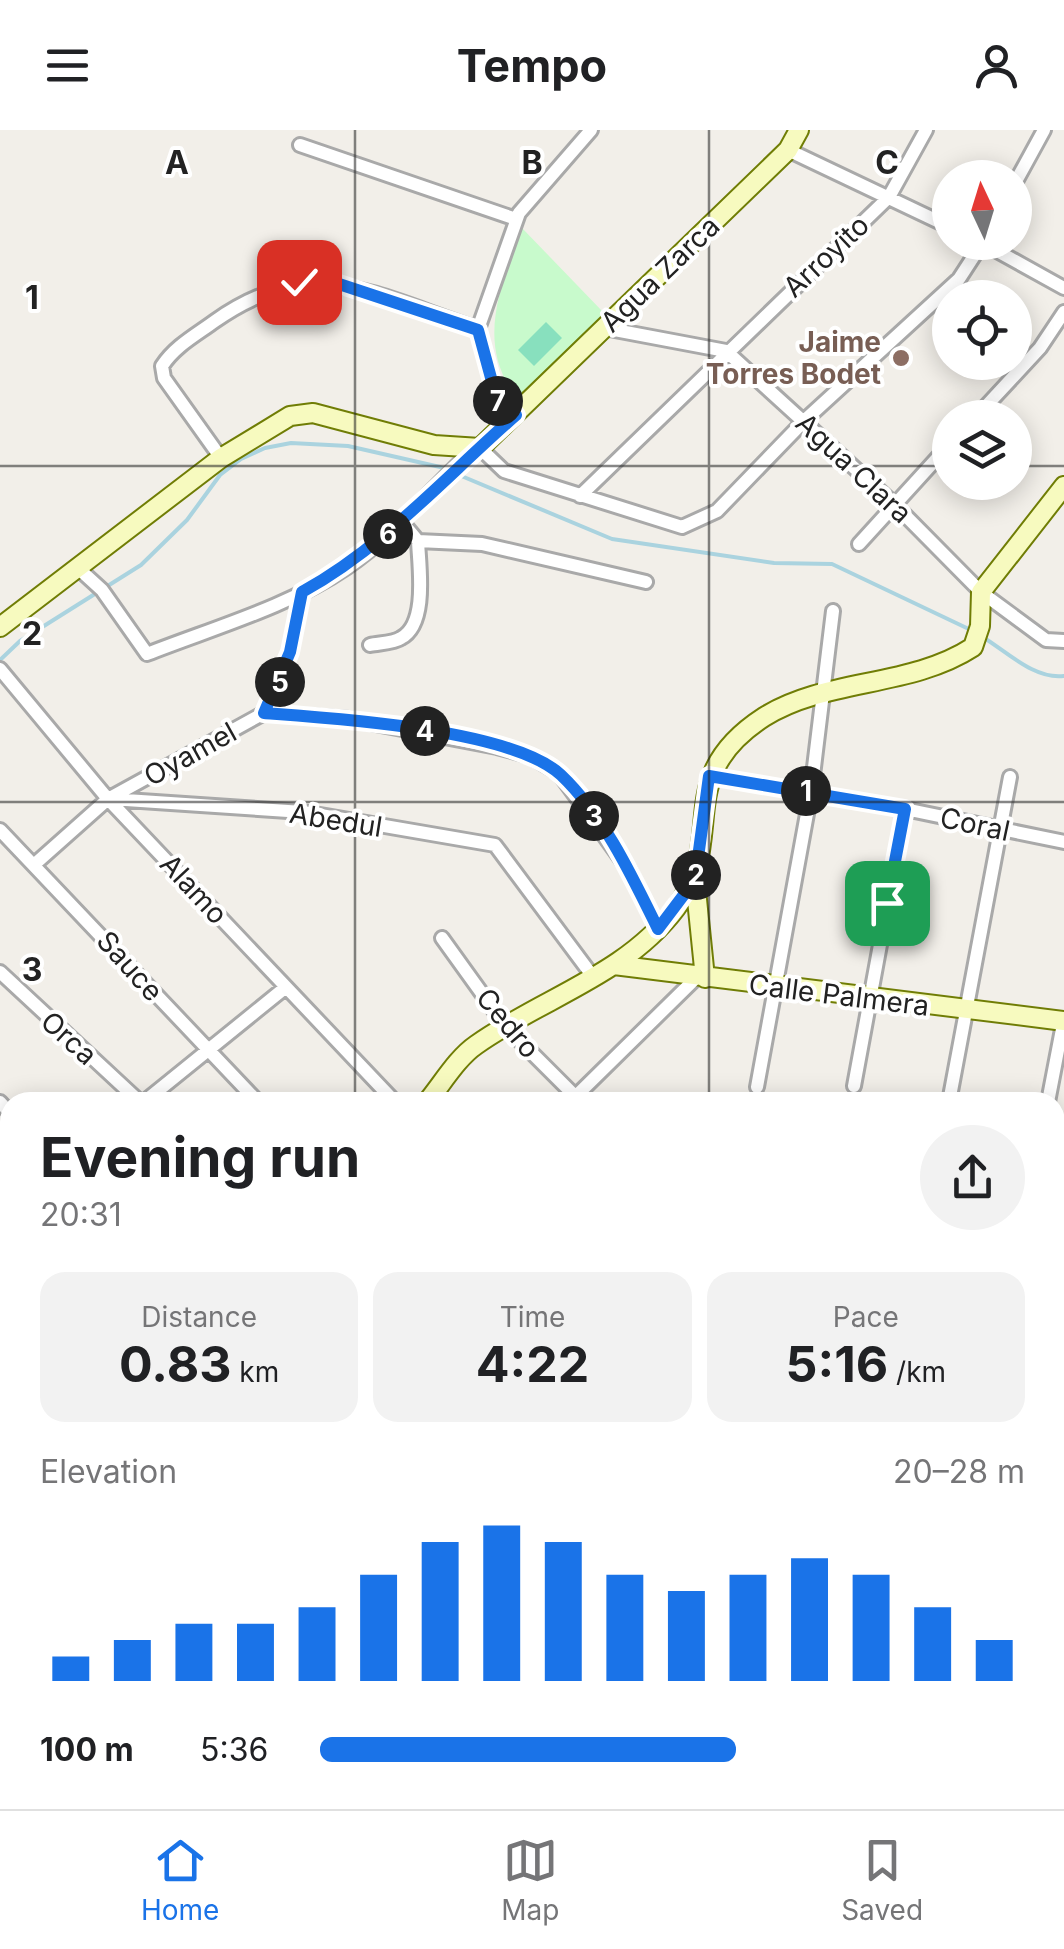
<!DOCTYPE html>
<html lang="en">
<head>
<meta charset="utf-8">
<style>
	:root { --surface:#fff; --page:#f2f2f2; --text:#202124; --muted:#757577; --line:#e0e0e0; --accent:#1a73e8 }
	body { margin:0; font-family:Inter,sans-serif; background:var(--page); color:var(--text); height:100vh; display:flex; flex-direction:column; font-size:38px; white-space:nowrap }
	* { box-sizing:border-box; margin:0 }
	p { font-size:32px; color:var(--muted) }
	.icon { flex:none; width:55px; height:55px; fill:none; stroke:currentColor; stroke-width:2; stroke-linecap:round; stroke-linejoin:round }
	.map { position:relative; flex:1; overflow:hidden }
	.side { position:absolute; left:0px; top:962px; width:1065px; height:718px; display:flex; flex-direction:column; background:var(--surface); border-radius:30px 30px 0 0; box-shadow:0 5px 25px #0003 }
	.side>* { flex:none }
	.needle { width:65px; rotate:356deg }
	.tools { position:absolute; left:932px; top:30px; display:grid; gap:20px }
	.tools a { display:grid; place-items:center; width:100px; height:100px; border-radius:50%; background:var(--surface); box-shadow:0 5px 25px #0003; font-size:50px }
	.pin { position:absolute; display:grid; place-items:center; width:85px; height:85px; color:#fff; margin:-42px; border-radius:20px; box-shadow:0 5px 15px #0006 }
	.km { position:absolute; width:50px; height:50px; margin:-25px; border-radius:50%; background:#222; color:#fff; font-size:28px; line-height:50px; text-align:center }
	.round { display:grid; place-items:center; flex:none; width:105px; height:105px; border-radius:52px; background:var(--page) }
	.headline { display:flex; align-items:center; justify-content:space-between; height:170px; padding:0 40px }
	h1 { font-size:55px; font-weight:700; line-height:75px }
	.stats { display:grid; grid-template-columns:repeat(3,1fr); gap:15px; height:170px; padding:10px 40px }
	.stats div { display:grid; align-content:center; border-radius:25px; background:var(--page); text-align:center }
	.stats b { font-size:50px; font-weight:700 }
	.stats small { font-size:28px; font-weight:400 }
	.stats p { font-size:28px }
	.chart { height:280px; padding:20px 40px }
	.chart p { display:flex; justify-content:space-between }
	.chart svg { width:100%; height:180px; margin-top:10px; stroke:var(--accent); stroke-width:6 }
	ul { padding:0 40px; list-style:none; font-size:32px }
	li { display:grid; grid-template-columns:160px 120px 1fr; align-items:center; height:75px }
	li i { height:25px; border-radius:12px; background:var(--accent) }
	header { display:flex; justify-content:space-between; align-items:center; height:130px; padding:0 40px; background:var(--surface); font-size:45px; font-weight:700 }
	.tab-bar { display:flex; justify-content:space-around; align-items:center; height:140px; border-top:2px solid var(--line); background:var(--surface); font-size:28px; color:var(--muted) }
	.tab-bar a { display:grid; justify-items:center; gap:5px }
	.tab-bar .active { color:var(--accent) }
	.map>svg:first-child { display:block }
	.park { fill:#c8facc }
	.pitch { fill:#88e0be }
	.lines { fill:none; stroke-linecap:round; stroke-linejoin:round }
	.stream { stroke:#aad3df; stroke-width:4 }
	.street-casing { stroke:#a9a9a9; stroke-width:18 }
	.secondary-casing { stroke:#707d05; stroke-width:22 }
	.street { stroke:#fff; stroke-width:12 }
	.secondary { stroke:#f7fabf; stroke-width:18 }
	.route-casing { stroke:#fff; stroke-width:20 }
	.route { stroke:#1a73e8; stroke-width:12 }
	.grid { fill:none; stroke:#222; stroke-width:2.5; stroke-opacity:0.55 }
	.education-dot { fill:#8d6e63; stroke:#fff; stroke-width:4 }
	.labels { text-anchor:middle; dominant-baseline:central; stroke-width:8; stroke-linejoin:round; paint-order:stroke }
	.street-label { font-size:28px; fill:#222; stroke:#fff }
	.education-label { font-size:28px; font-weight:bold; fill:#785e54; stroke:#fff; text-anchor:end }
	.grid-label { font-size:32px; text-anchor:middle; font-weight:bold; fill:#222; stroke:#fff; stroke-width:8; stroke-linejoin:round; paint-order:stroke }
</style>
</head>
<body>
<header><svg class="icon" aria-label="menu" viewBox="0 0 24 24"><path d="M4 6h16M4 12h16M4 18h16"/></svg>Tempo<svg class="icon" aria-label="person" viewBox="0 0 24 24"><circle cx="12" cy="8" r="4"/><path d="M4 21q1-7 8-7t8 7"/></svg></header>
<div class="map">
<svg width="1064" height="1679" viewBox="0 0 1064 1679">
	<rect width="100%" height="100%" fill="#f2efe9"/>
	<path class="park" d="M 522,98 L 604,183 L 517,269 C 476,213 500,166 516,104 Z"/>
	<path class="pitch" d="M 546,192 L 562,208 L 534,236 L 518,220 Z"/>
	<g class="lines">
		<path class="stream" d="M 981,506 C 1005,520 1034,550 1064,546
			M 0,530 L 20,511 L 141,435 L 187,390 L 220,345 L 241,329 L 265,318 L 291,313 L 348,316 L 440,337 L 612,409 L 774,433 L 832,434 L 973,501"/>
		<defs>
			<path id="street" d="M 300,15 L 516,89
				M 788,20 L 950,97
				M 1015,53 L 1044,0
				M 981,112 L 1064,158
				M 604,198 L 726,221 L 894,374 L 981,462 L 1046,510 L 1064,511
				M 516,285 L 497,270 L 478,199 L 519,83 L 591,0
				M 975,288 L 1040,218 L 1064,182
				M 221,328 L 164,248 L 162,236 C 175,216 196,205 215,191 C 313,122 376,166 478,199
				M 580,366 L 889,67 L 926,0
				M 403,393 L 418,411 L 482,414 L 646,452
				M 859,414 L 950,314
				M 79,439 L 102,460 L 147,524 C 213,498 288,477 347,437 C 392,406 427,364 467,326 L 480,318 L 504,341 L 682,397 L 717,381 L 805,290 L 959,149 L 983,112
				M 370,515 C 379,513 394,513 401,508 C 428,494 419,436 418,411
				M 0,539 L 108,669 L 395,972
				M 264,583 L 290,522 L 302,462
				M 709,646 L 905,679 L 1064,712
				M 111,669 L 303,682 L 495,715 L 594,848
				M 0,700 L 258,972
				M 36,733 L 108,669 L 264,583 L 349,589 L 497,617 L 530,626 L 559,643 L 629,740 L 658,799
				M 442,808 L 506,897 L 581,972
				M 0,842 L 140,972
				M 854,956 L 905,679
				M 757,957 L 811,662 L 833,481
				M 576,966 L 697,847
				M 0,972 L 10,983
				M 144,972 L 286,857
				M 949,972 L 1010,647
				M 1048,972 L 1064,889
				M 1055,1075 L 1064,1076
				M 0,1191 L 10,1188
				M 1055,1305 L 1064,1313
				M 0,1341 L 10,1324
				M 0,1499 L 10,1476
				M 0,1522 L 10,1526
				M 1055,1559 L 1064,1567
				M 1055,1610 L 1064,1603
				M 526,1670 L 528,1679
				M 987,1670 L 994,1679
				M 62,1679 L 65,1670
				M 190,1679 L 194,1670
				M 337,1679 L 344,1670
				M 963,1679 L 977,1670"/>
			<path id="secondary" d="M 0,497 L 221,328 L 290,286 L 313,283 L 434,315 L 480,318 L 788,20 L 799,0
				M 695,750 L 705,848
				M 614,835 L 1064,891
				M 427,972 C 442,954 457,928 476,915 C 542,868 626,845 676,778 C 729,708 670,648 764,587 C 826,548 910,558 973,517 L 980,496 L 981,462 L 1064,356
				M 0,1073 L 10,1072
				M 1055,1523 L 1064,1517
				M 615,1679 L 676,1670
				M 724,1679 L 778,1670"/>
		</defs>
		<use href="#street" class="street-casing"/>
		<use href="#secondary" class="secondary-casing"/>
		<use href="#street" class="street"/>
		<use href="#secondary" class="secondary"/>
	</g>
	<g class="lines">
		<defs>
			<path id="route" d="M 299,152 L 339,154 L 478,200 L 497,270 L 516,285 C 445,347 385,416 302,462 L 290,522 L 264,583 C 332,588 512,599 561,645 C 604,686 632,746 658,799 L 695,750 L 709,646 L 905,679 L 887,773"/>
		</defs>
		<use href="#route" class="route-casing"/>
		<use href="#route" class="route"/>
	</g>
	<path class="grid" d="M 355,0 L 355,972M 709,0 L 709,972M 0,336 L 950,336M 1015,336 L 1064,336M 0,672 L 1064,672M 0,1007 L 10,1007M 1055,1007 L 1064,1007M 0,1343 L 10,1343M 1055,1343 L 1064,1343M 355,1670 L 355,1679M 709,1670 L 709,1679"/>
	<circle class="education-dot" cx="901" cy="228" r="10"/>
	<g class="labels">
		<g class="street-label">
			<text transform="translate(826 126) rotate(-43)">Arroyito</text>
			<text transform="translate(660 144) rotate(-44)">Agua Zarca</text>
			<text transform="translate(854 338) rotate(43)">Agua Clara</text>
			<text transform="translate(190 624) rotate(-29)">Oyamel</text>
			<text transform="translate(336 690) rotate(9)">Abedul</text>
			<text transform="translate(975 694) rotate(12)">Coral</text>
			<text transform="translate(194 759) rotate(47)">Alamo</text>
			<text transform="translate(130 836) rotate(48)">Sauce</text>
			<text transform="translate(839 865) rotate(7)">Calle Palmera</text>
			<text transform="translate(508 893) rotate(50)">Cedro</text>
			<text transform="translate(69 908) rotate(42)">Orca</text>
		</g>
		<g class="education-label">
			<text x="881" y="212">Jaime<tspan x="881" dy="32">Torres Bodet</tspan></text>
		</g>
	</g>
	<g class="grid-label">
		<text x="177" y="44">A</text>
		<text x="532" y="44">B</text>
		<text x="887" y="44">C</text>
		<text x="32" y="179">1</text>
		<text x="32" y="515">2</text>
		<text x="32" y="851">3</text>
	</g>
</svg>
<div class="tools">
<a><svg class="needle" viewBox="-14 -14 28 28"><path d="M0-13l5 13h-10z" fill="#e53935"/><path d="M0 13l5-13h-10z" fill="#757577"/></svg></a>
<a><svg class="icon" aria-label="locate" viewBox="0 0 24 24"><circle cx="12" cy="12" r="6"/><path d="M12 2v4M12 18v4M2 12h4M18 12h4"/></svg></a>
<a><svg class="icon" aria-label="layers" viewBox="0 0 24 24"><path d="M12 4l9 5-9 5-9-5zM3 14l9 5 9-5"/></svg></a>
</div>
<div class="pin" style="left:887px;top:773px;background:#1e9e55"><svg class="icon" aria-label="arrive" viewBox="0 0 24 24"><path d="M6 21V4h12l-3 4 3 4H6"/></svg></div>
<div class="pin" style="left:299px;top:152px;background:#d93025"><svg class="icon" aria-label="check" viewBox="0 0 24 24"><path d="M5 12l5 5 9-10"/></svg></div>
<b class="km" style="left:806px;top:661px">1</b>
<b class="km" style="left:696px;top:745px">2</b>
<b class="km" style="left:594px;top:686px">3</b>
<b class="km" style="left:425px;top:601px">4</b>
<b class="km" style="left:280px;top:552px">5</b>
<b class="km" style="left:388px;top:404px">6</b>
<b class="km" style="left:498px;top:271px">7</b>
<section class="side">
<div class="headline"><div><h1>Evening run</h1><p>20:31</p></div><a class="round"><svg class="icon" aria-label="share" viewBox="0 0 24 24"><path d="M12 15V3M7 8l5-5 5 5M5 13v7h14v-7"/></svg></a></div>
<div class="stats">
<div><p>Distance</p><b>0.83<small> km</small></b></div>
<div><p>Time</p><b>4:22</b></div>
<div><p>Pace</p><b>5:16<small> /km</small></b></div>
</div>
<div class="chart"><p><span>Elevation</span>20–28 m</p>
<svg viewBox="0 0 160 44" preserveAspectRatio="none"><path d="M5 44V38M15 44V34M25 44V30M35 44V30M45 44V26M55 44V18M65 44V10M75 44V6M85 44V10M95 44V18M105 44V22M115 44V18M125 44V14M135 44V18M145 44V26M155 44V34"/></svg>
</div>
<ul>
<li><b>100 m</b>5:36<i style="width:59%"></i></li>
</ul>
</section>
</div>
<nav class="tab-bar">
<a class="active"><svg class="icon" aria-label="home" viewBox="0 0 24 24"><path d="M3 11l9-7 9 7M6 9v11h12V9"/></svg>Home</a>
<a><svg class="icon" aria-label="map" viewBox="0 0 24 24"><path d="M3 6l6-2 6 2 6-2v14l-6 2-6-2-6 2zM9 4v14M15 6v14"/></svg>Map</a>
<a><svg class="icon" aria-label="saved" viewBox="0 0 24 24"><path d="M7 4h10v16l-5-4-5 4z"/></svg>Saved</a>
</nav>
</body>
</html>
